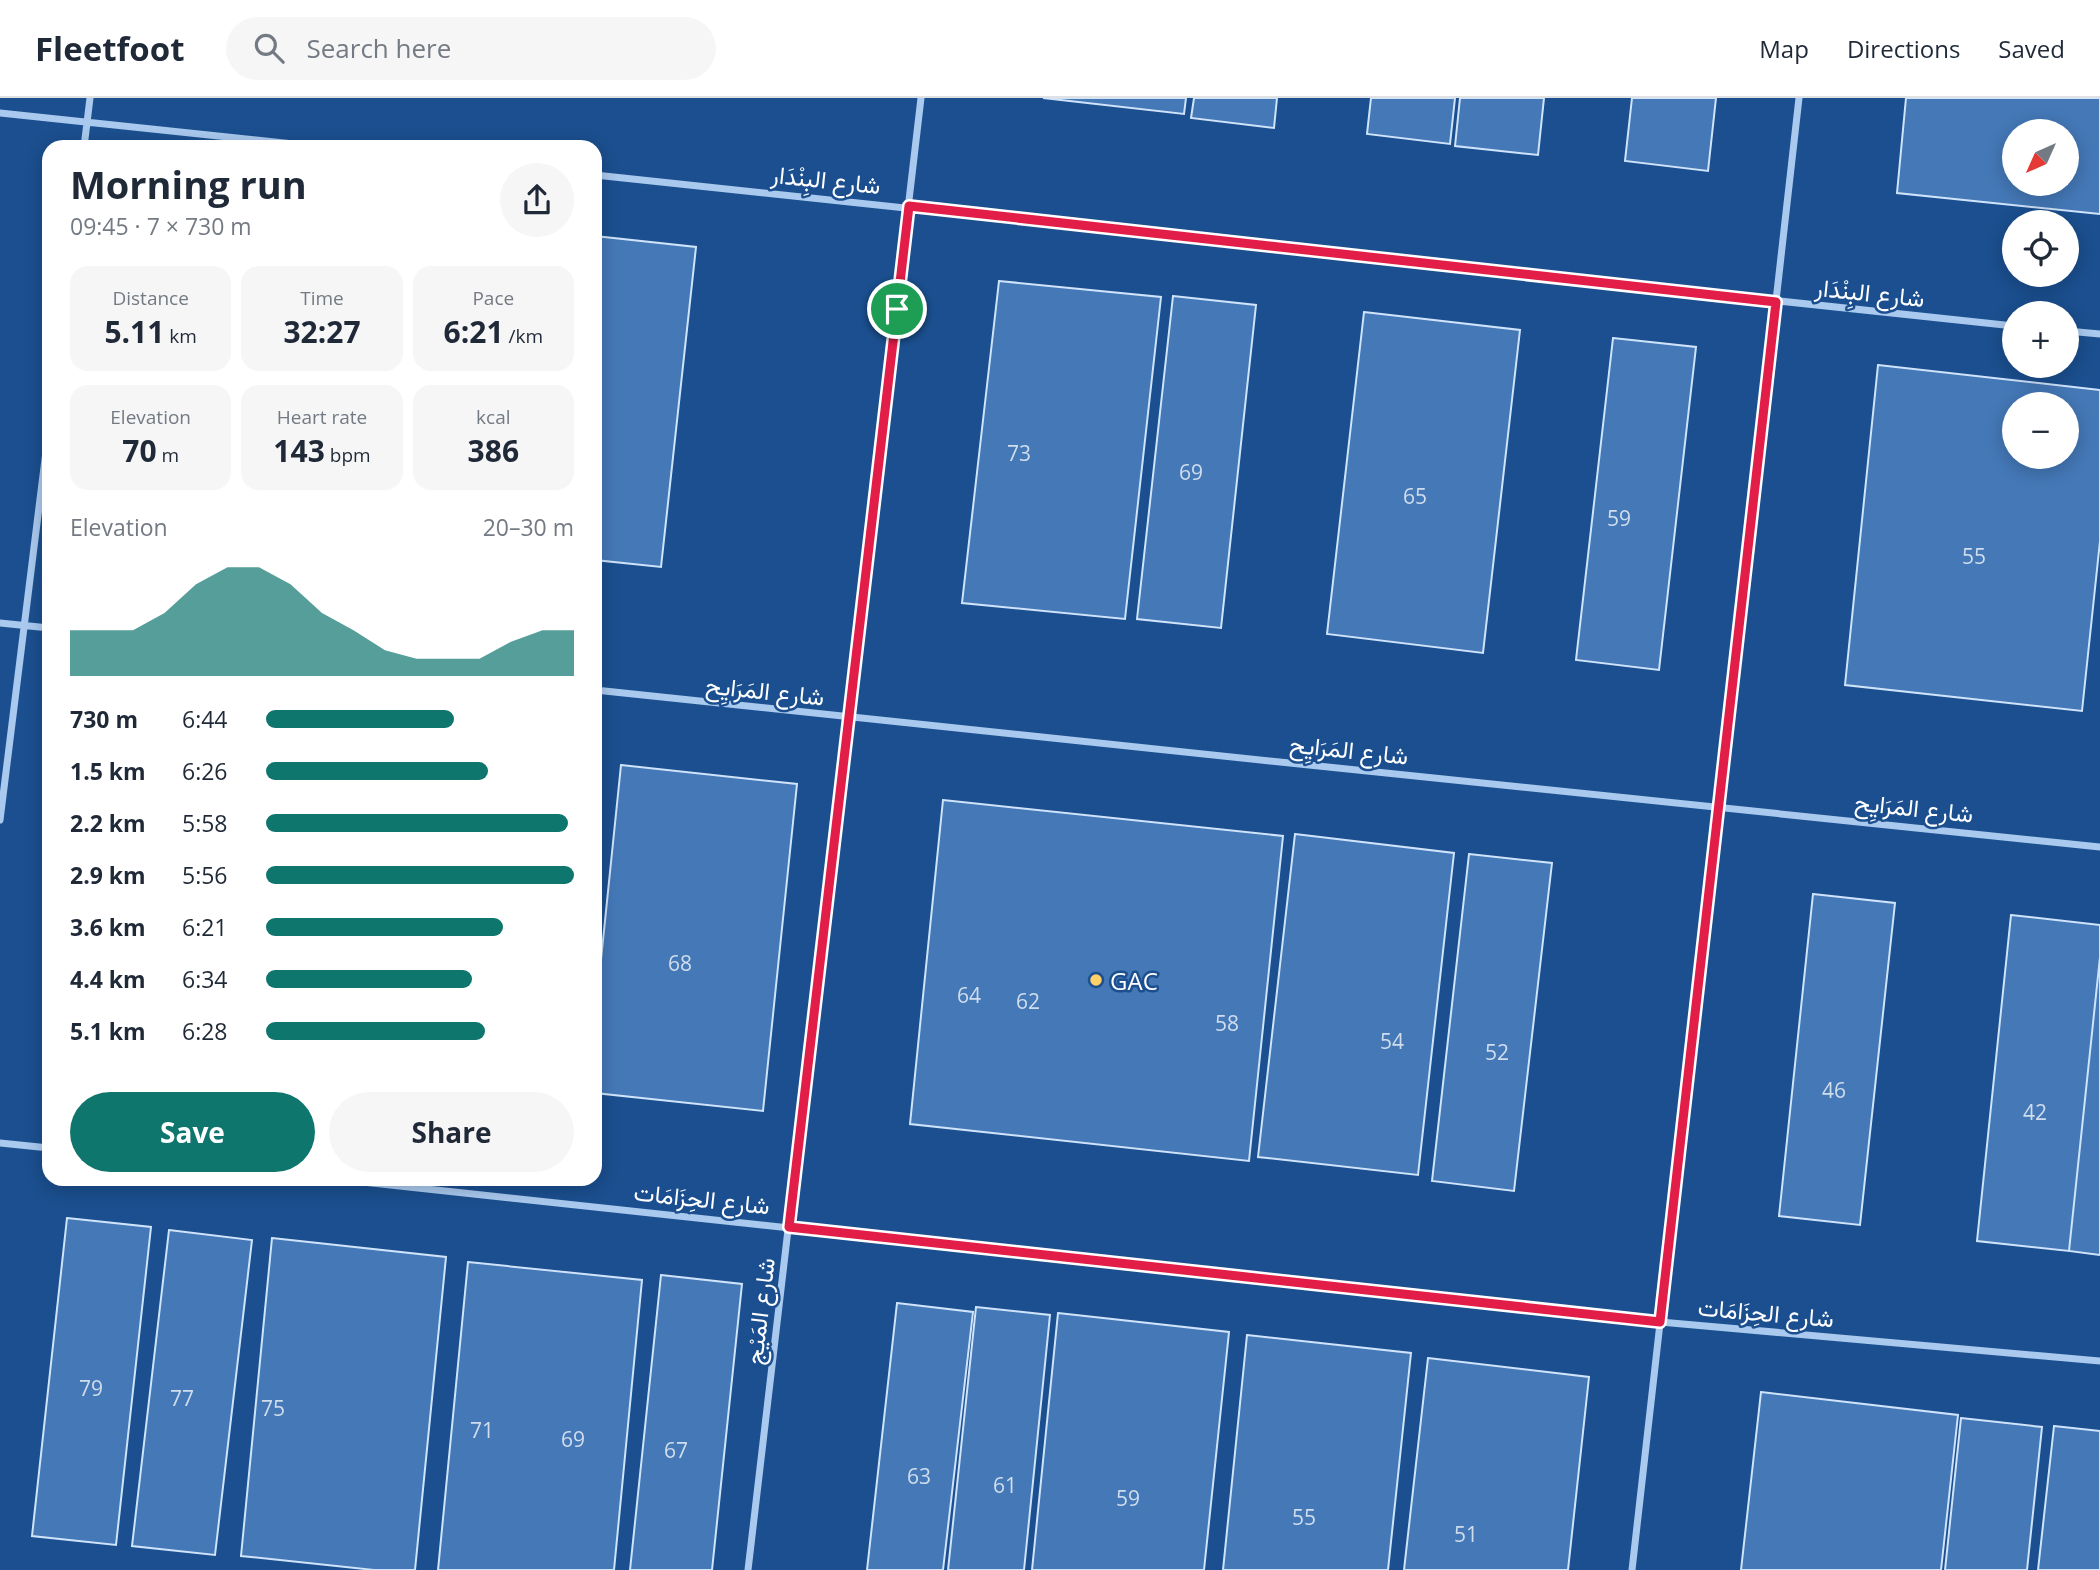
<!DOCTYPE html>
<html lang="en">
<head>
<meta charset="utf-8">
<style>
	:root { --surface:#fff; --page:#f6f6f7; --text:#1f2937; --muted:#747a83; --line:#e0e1e3; --accent:#0f766e }
	body { margin:0; font-family:"Open Sans",Vazirmatn,sans-serif; background:var(--page); color:var(--text); height:100vh; display:flex; flex-direction:column; font-size:26px; white-space:nowrap }
	* { box-sizing:border-box; margin:0 }
	p { font-size:23px; color:var(--muted) }
	.icon { flex:none; width:38px; height:38px; fill:none; stroke:currentColor; stroke-width:2; stroke-linecap:round; stroke-linejoin:round }
	.map { position:relative; flex:1; overflow:hidden }
	.details { position:absolute; left:42px; top:42px; width:560px; height:1046px; display:flex; flex-direction:column; background:var(--surface); border-radius:21px; box-shadow:0 4px 18px #0003 }
	.details>* { flex:none }
	.needle { width:46px; rotate:225deg }
	.tools { position:absolute; left:2002px; top:21px; display:grid; gap:14px }
	.tools a { display:grid; place-items:center; width:77px; height:77px; border-radius:50%; background:var(--surface); box-shadow:0 4px 18px #0003; font-size:35px }
	.pin { position:absolute; display:grid; place-items:center; width:60px; height:60px; color:#fff; margin:-30px; border:4px solid #fff; border-radius:50%; box-shadow:0 2px 7px #0007 }
	.round { display:grid; place-items:center; flex:none; width:74px; height:74px; border-radius:37px; background:var(--page) }
	.summary { display:flex; align-items:center; justify-content:space-between; height:119px; padding:0 28px }
	h1 { font-size:38px; font-weight:700; line-height:52px }
	.stats { display:grid; grid-template-columns:repeat(3,1fr); gap:10px; height:119px; padding:7px 28px }
	.stats div { display:grid; align-content:center; border-radius:18px; background:var(--page); text-align:center }
	.stats b { font-size:30px; font-weight:700 }
	.stats small { font-size:19px; font-weight:400 }
	.stats p { font-size:19px }
	.chart { height:196px; padding:14px 28px }
	.chart p { display:flex; justify-content:space-between }
	.chart svg { width:100%; height:126px; margin-top:7px; fill:var(--accent); opacity:.7 }
	.button { display:flex; gap:14px; margin-top:auto; padding:14px 28px }
	.button a { flex:1; height:80px; border-radius:42px; background:var(--accent); color:#fff; font-size:28px; font-weight:700; line-height:80px; text-align:center }
	.button a+a { background:var(--page); color:var(--text) }
	ul { padding:0 28px; list-style:none; font-size:23px }
	li { display:grid; grid-template-columns:112px 84px 1fr; align-items:center; height:52px }
	li i { height:18px; border-radius:9px; background:var(--accent) }
	header { display:flex; align-items:center; gap:42px; box-sizing:border-box; height:98px; padding:0 35px; background:var(--surface); border-bottom:2px solid var(--line) }
	header strong { font-size:33px }
	nav { display:flex; gap:38px; margin-inline-start:auto; font-size:24px }
	.search { width:490px; height:63px; background:var(--page); display:flex; align-items:center; gap:18px; box-sizing:border-box; padding:0 24px; border-radius:38px; color:var(--muted); font-size:26px }
	.map>svg:first-child { display:block }
	.building { fill:#4478b7; stroke:#cfe3fa; stroke-width:2; fill-rule:evenodd }
	.lines { fill:none; stroke-linecap:round; stroke-linejoin:round }
	.street { stroke:#a9c9ee; stroke-width:7 }
	.route-casing { stroke:#fff; stroke-width:14 }
	.route { stroke:#e11d48; stroke-width:9 }
	.poi-dot { fill:#ffd166; stroke:#1b4f8f; stroke-width:2.5 }
	.labels { text-anchor:middle; dominant-baseline:central; stroke-width:5; stroke-linejoin:round; paint-order:stroke }
	.number-label { font-size:21px; fill:#d0dded }
	.street-label { font-size:24px; fill:#fff; stroke:#1b4f8f }
	.poi-label { font-size:24px; fill:#fff; stroke:#1b4f8f; text-anchor:start }
</style>
</head>
<body>
<header>
<strong>Fleetfoot</strong>
<div class="search"><svg class="icon" aria-label="search" viewBox="0 0 24 24"><circle cx="10" cy="10" r="6"/><path d="M15 15l6 6"/></svg>Search here</div>
<nav><a>Map</a><a>Directions</a><a>Saved</a></nav>
</header>
<div class="map">
<svg width="2100" height="1472" viewBox="0 0 2100 1472">
	<rect width="100%" height="100%" fill="#1b4f8f"/>
	<path class="building" d="M 1043,0 L 1186,0 L 1184,16 Z
		M 1194,0 L 1277,0 L 1274,30 L 1191,20 Z
		M 1371,0 L 1455,0 L 1450,46 L 1367,36 Z
		M 1460,0 L 1544,0 L 1538,57 L 1455,48 Z
		M 1632,0 L 1716,0 L 1708,73 L 1625,63 Z
		M 1906,0 L 2100,0 L 2100,116 L 1897,95 ZM 2014,33 L 2067,33 L 2067,86 L 2014,86 Z
		M 595,138 L 696,149 L 661,469 L 595,462 Z
		M 999,183 L 1161,199 L 1125,521 L 962,505 Z
		M 1173,198 L 1256,207 L 1221,530 L 1137,521 Z
		M 1364,214 L 1520,232 L 1483,555 L 1327,536 Z
		M 1613,240 L 1696,249 L 1659,572 L 1576,562 Z
		M 1878,267 L 2100,292 L 2100,443 L 2082,613 L 1845,587 ZM 2014,306 L 2067,306 L 2067,359 L 2014,359 Z
		M 621,667 L 797,686 L 763,1013 L 595,995 L 595,920 Z
		M 595,668 L 600,668 L 595,707 Z
		M 943,702 L 1283,738 L 1249,1063 L 910,1026 Z
		M 1295,736 L 1454,755 L 1418,1077 L 1258,1059 Z
		M 1469,756 L 1552,765 L 1514,1093 L 1432,1083 Z
		M 1813,796 L 1895,805 L 1860,1127 L 1779,1118 Z
		M 2011,817 L 2100,827 L 2100,859 L 2069,1153 L 1977,1143 Z
		M 2100,859 L 2100,1157 L 2069,1153 Z
		M 67,1120 L 151,1129 L 116,1447 L 32,1438 Z
		M 169,1132 L 252,1142 L 215,1457 L 132,1448 Z
		M 272,1140 L 446,1159 L 415,1472 L 374,1472 L 241,1458 Z
		M 468,1164 L 642,1182 L 614,1472 L 438,1472 Z
		M 661,1177 L 742,1186 L 712,1472 L 630,1472 Z
		M 897,1205 L 973,1214 L 943,1472 L 867,1472 Z
		M 976,1209 L 1050,1217 L 1024,1472 L 948,1472 Z
		M 1058,1215 L 1229,1234 L 1204,1472 L 1032,1472 Z
		M 1247,1237 L 1411,1255 L 1388,1472 L 1223,1472 Z
		M 1428,1260 L 1589,1279 L 1568,1472 L 1404,1472 Z
		M 1761,1294 L 1958,1317 L 1941,1472 L 1741,1472 Z
		M 1961,1320 L 2042,1329 L 2027,1472 L 1945,1472 Z
		M 2054,1328 L 2100,1333 L 2100,1472 L 2038,1472 Z"/>
	<g class="lines">
		<path class="street" d="M 0,15 L 322,49
			M 84,49 L 90,0
			M 595,77 L 2014,228
			M 2067,233 L 2100,236
			M 0,525 L 49,530
			M 595,592 C 1096,649 1599,693 2100,749
			M 0,722 L 49,329
			M 0,1045 L 49,1050
			M 344,1082 L 1660,1224 L 2100,1263
			M 748,1472 L 921,0
			M 1632,1472 L 1799,0"/>
	</g>
	<g class="lines">
		<defs>
			<path id="route" d="M 909,108 L 1776,204 L 1660,1224 L 789,1129 Z"/>
		</defs>
		<use href="#route" class="route-casing"/>
		<use href="#route" class="route"/>
	</g>
	<circle class="poi-dot" cx="1096" cy="882" r="7"/>
	<g class="labels">
		<g class="number-label">
			<text x="1019" y="355">73</text>
			<text x="1191" y="374">69</text>
			<text x="1415" y="398">65</text>
			<text x="1619" y="420">59</text>
			<text x="1974" y="458">55</text>
			<text x="680" y="865">68</text>
			<text x="969" y="897">64</text>
			<text x="1028" y="903">62</text>
			<text x="1227" y="925">58</text>
			<text x="1392" y="943">54</text>
			<text x="1497" y="954">52</text>
			<text x="1834" y="992">46</text>
			<text x="2035" y="1014">42</text>
			<text x="91" y="1290">79</text>
			<text x="182" y="1300">77</text>
			<text x="273" y="1310">75</text>
			<text x="482" y="1332">71</text>
			<text x="573" y="1341">69</text>
			<text x="676" y="1352">67</text>
			<text x="919" y="1378">63</text>
			<text x="1005" y="1387">61</text>
			<text x="1128" y="1400">59</text>
			<text x="1304" y="1419">55</text>
			<text x="1466" y="1436">51</text>
		</g>
		<g class="street-label">
			<text transform="translate(826 81) rotate(6)">شارع البِنْدَار</text>
			<text transform="translate(1870 194) rotate(6)">شارع البِنْدَار</text>
			<text transform="translate(765 592) rotate(6)">شارع المَرَايِح</text>
			<text transform="translate(1349 651) rotate(6)">شارع المَرَايِح</text>
			<text transform="translate(1914 709) rotate(6)">شارع المَرَايِح</text>
			<text transform="translate(702 1100) rotate(6)">شارع الحِزَامَات</text>
			<text transform="translate(759 1213) rotate(-83)">شارع المَيْج</text>
			<text transform="translate(1766 1214) rotate(5)">شارع الحِزَامَات</text>
		</g>
		<g class="poi-label">
			<text x="1110" y="882">GAC</text>
		</g>
	</g>
</svg>
<div class="tools">
<a><svg class="needle" viewBox="-14 -14 28 28"><path d="M0-13l5 13h-10z" fill="#e53935"/><path d="M0 13l5-13h-10z" fill="#747a83"/></svg></a>
<a><svg class="icon" aria-label="locate" viewBox="0 0 24 24"><circle cx="12" cy="12" r="6"/><path d="M12 2v4M12 18v4M2 12h4M18 12h4"/></svg></a>
<a>+</a>
<a>−</a>
</div>
<div class="pin" style="left:897px;top:211px;background:#1e9e55"><svg class="icon" aria-label="arrive" viewBox="0 0 24 24"><path d="M6 21V4h12l-3 4 3 4H6"/></svg></div>
<section class="details">
<div class="summary"><div><h1>Morning run</h1><p>09:45 · 7 × 730 m</p></div><a class="round"><svg class="icon" aria-label="share" viewBox="0 0 24 24"><path d="M12 15V3M7 8l5-5 5 5M5 13v7h14v-7"/></svg></a></div>
<div class="stats">
<div><p>Distance</p><b>5.11<small> km</small></b></div>
<div><p>Time</p><b>32:27</b></div>
<div><p>Pace</p><b>6:21<small> /km</small></b></div>
</div>
<div class="stats">
<div><p>Elevation</p><b>70<small> m</small></b></div>
<div><p>Heart rate</p><b>143<small> bpm</small></b></div>
<div><p>kcal</p><b>386</b></div>
</div>
<div class="chart"><p><span>Elevation</span>20–30 m</p>
<svg viewBox="0 0 160 44" preserveAspectRatio="none"><path d="M0 44V28L10 28L20 28L30 22L40 12L50 6L60 6L70 12L80 22L90 28L100 35L110 38L120 38L130 38L140 32L150 28L160 28V44z"/></svg>
</div>
<ul>
<li><b>730 m</b>6:44<i style="width:61%"></i></li>
<li><b>1.5 km</b>6:26<i style="width:72%"></i></li>
<li><b>2.2 km</b>5:58<i style="width:98%"></i></li>
<li><b>2.9 km</b>5:56<i style="width:100%"></i></li>
<li><b>3.6 km</b>6:21<i style="width:77%"></i></li>
<li><b>4.4 km</b>6:34<i style="width:67%"></i></li>
<li><b>5.1 km</b>6:28<i style="width:71%"></i></li>
</ul>
<div class="button"><a>Save</a><a>Share</a></div>
</section>
</div>
</body>
</html>
